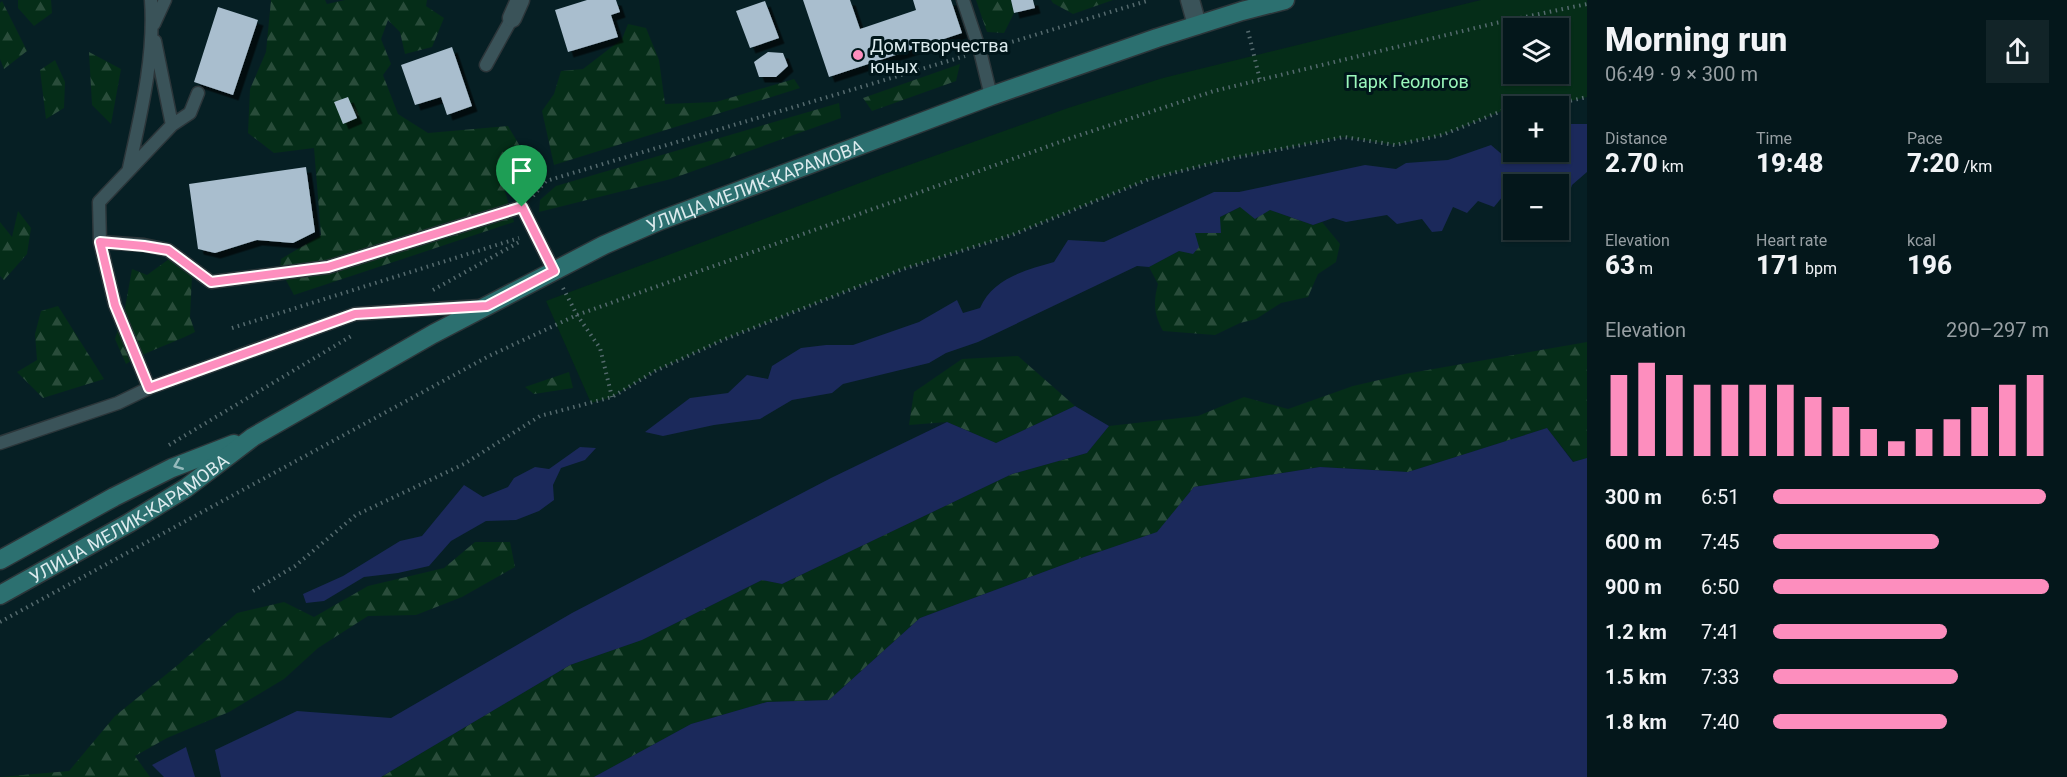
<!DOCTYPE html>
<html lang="en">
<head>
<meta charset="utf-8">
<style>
	:root { --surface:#04171b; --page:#122428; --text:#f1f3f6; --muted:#979fa3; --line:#25363a; --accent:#fd8ebe }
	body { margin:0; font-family:Roboto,sans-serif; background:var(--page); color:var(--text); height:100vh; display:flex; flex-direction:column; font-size:22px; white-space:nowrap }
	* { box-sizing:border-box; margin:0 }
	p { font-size:20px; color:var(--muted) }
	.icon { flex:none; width:33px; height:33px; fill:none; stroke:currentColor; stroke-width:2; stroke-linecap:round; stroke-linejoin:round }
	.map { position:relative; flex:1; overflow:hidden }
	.panel { display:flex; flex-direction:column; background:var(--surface); width:480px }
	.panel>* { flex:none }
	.fabs { position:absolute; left:1503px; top:18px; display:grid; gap:12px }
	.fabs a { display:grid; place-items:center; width:66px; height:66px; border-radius:0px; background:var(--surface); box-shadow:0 2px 4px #0004,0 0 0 2px var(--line); font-size:30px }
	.pin { position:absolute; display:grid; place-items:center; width:51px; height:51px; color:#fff; margin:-62px -26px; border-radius:50% 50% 50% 0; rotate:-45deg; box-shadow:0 0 6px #0007 }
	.pin .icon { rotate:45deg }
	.round { display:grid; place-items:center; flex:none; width:63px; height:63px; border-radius:0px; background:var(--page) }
	.head { display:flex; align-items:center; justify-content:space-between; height:102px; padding:0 18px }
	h1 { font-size:33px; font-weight:800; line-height:45px }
	.stats { display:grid; grid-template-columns:repeat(3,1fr); gap:9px; height:102px; padding:6px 18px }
	.stats div { display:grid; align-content:center }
	.stats b { font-size:26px; font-weight:800 }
	.stats small { font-size:16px; font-weight:400 }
	.stats p { font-size:16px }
	.chart { height:168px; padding:12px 18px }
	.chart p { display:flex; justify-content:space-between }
	.chart svg { width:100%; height:108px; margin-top:6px; stroke:var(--accent); stroke-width:6 }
	ul { padding:0 18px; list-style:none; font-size:20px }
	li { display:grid; grid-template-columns:96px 72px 1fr; align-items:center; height:45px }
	li i { height:15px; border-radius:8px; background:var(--accent) }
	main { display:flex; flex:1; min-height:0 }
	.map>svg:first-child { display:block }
	.forest { fill:url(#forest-firs) }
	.park { fill:#052d18; fill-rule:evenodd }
	.water { fill:#1b295b }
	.building { fill:#a9bece; filter:url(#shadow) }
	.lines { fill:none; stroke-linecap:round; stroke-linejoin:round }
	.service-casing { stroke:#2c363a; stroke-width:15 }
	.minor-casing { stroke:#2c363a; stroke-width:21 }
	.secondary-casing { stroke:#2c363a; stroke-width:21 }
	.path { stroke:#556a6e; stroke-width:4; stroke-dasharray:1.5 4.5; stroke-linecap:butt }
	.service { stroke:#3a5359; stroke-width:12 }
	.minor { stroke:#3a5359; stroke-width:18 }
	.secondary { stroke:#2c7070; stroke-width:18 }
	.oneway { stroke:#96babc }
	.route-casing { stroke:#fff; stroke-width:12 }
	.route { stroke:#fd8ebe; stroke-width:8 }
	.poi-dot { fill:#fd8ebe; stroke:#00161a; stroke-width:2 }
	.labels { text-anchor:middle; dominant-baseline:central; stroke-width:6; stroke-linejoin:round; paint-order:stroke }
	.poi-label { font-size:18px; fill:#dcebee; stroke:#00161a; text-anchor:start }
	.park-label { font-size:18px; fill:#9af7bc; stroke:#00161a }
	.street-label { font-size:18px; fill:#dcebee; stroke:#00161a }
</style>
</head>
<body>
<main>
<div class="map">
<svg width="1587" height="777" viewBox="0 0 1587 777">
	<defs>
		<pattern id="forest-firs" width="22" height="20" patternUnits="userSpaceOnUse" patternTransform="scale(1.5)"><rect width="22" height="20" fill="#052d18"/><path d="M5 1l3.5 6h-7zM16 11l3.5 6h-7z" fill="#294c3a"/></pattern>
		<filter id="shadow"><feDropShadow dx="5.5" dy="5.5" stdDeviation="0" flood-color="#0009"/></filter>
	</defs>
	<rect width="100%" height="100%" fill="#061f24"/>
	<path class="forest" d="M 18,0 L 51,0 L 52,13 L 34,26 L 18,8 Z
		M 271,0 L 325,0 L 327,4 L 345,0 L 427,0 L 426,6 L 444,18 L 432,47 L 405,54 L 400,32 L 388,20 L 381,39 L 391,64 L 383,75 L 398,114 L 428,133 L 508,126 L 524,153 L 502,181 L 514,222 L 294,295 L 280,269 L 281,259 L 321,235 L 314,148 L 274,153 L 248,133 L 250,89 L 266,52 Z
		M 976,0 L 1011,0 L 1014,13 L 1004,33 L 987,32 Z
		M 1051,0 L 1113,0 L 1073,14 L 1053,3 Z
		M 2,1 L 27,51 L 4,69 L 0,59 L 0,3 Z
		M 628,24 L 646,28 L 659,60 L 665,104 L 716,102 L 794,79 L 800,88 L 554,165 L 542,111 L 554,94 L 561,71 L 583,69 L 622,39 Z
		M 89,52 L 121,69 L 111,124 L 92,105 Z
		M 55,60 L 65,82 L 64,108 L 46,119 L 40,70 Z
		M 960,64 L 956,81 L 872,111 L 863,98 Z
		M 839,103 L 841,118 L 671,179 L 539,212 L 540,200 L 556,186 Z
		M 1241,207 L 1270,210 L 1313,225 L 1322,222 L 1340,244 L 1336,262 L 1318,274 L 1308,297 L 1281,303 L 1256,319 L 1240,323 L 1215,335 L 1163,331 C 1154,315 1153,302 1158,284 L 1149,267 L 1179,251 L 1194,233 L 1220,217 Z
		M 18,211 L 31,228 L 27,254 L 4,280 L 0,276 L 0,222 L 12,237 Z
		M 169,259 L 192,276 L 190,317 L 195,332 C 172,344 148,350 126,364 L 115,339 L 125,308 L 132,269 L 147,275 Z
		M 58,306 L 104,379 L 43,398 L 17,372 L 37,360 L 35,334 L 41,311 Z
		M 1587,342 L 1587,458 L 1574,462 L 1547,428 L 1408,472 L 1320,467 L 1194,487 L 1158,532 L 1084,557 L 920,618 L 829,700 L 767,702 L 691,724 L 594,777 L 381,777 L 570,665 L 642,640 L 762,580 L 782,584 L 1012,474 L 1087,453 L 1109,426 L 1198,416 L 1244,397 L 1288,409 L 1353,386 L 1405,374 Z
		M 1018,356 L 1075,406 L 996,443 L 947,422 L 909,425 L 914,392 L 962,359 Z
		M 569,372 L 573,388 L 534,394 L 525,387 Z
		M 475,542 L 510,542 L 515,567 L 462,597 L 416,615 L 368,616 L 318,648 L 284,679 L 229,712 L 167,738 L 135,756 L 150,777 L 0,777 L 69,771 L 115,716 L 179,664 L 237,613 L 284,602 L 314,617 L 368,586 L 444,568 Z"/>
	<path class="park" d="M 1481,0 L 1587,0 L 1587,97 L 1550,106 L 1514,106 L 1513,110 L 1502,111 L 1442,135 L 1395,145 L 1344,137 L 1233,158 L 1149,179 L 1012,235 L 903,269 L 725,339 L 655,371 L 612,397 L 591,403 L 546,301 L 881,175 L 1068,108 L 1163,78 ZM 1514,28 L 1558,28 L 1558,74 L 1514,74 Z"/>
	<path class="water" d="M 1567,124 L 1587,124 L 1587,172 L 1572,185 L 1567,200 L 1559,198 L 1558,184 L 1551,184 L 1550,179 L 1544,184 L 1514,184 L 1513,190 L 1508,190 L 1494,207 L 1478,201 L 1467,213 L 1453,207 L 1442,231 L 1432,232 L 1422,219 L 1397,224 L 1387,215 L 1346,222 L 1333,218 L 1313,225 L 1270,210 L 1255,219 L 1240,207 L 1220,217 L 1221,233 L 1195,233 L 1199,247 L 1193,254 L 1179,251 L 1149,267 L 1137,266 L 978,342 L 946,353 L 929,363 L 843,384 L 832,393 L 792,400 L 760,419 L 714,425 L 663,436 L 645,432 L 690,398 L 728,393 L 747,375 L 768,379 L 772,366 L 801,348 L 826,345 L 853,345 L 919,322 L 957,300 L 963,313 L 980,308 C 993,278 1026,270 1054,262 L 1068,240 L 1104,242 L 1214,192 L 1239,192 L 1365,165 L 1396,169 L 1406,163 L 1448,160 L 1491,145 L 1511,162 L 1527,152 L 1558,152 L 1559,126 Z
		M 1075,406 L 1109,426 L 1087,453 L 1012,474 L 782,584 L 762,580 L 642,640 L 570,665 L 381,777 L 221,777 L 215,750 L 297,711 L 391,718 L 572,613 L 831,478 L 947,422 L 996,443 Z
		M 1547,428 L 1573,462 L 1587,458 L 1587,777 L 594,777 L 691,724 L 767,702 L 829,700 L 920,618 L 1084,557 L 1157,532 L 1194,487 L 1320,467 L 1408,472 Z
		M 580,447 L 596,448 L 585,460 L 561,468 L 553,485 L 554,500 L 539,511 L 516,520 L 486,521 L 451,541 L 429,566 L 398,573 L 364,577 L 324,601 L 306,603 L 303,594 L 343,576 L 400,541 L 422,536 L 464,485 L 483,497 L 508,487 L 514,478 L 535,467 L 549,469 Z
		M 186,747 L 195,777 L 164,777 L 152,765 Z"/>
	<path class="building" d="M 587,0 L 616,0 L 620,12 L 611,15 L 618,37 L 568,52 L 555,10 Z
		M 803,0 L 850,0 L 860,29 L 916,10 L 913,0 L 951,0 L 962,33 L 829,77 Z
		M 1011,0 L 1033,0 L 1035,8 L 1014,13 Z
		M 765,1 L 779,38 L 750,48 L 736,11 Z
		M 218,7 L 258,20 L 233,95 L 194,82 Z
		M 452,47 L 472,106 L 447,115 L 441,97 L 415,105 L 401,65 Z
		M 768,52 L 783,53 L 788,66 L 776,77 L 759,77 L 754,62 Z
		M 348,97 L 357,118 L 343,124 L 334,102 Z
		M 306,167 L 315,232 L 293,243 L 257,240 L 215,253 L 198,249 L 189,184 Z"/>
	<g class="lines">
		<defs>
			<path id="service" d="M 963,0 L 980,51 L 991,96
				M 154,24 L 165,0
				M 155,41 L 172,125
				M 486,65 L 512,18
				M 129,168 C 141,113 155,56 151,0
				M 100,242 L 144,245 L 168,250 L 211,282 L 328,267 L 522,207 L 554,271
				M 149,388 L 115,305 L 100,242 L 99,202 L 172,125 L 190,113 L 198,93
				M 0,443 L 118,403 L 149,388 L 355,314 L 480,306"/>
			<path id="minor" d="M 1190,0 L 1197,25
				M 512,18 L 520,0"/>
			<g id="secondary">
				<path d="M 0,560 L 114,497 L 172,468 L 234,444"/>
				<path id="s1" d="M 0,595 L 129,523 L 186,488 L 253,437 L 433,334 L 604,245 L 659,221 L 991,96 L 1157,38 L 1242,11 L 1285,0"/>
			</g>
		</defs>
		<use href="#service" class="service-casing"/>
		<use href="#minor" class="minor-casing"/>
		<use href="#secondary" class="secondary-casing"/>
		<path class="path" d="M 1248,31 L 1260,80
			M 995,47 L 1150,0
			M 1547,106 L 1587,97
			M 533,196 L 546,181 L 965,56
			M 563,288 L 577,315 L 600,348 L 612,397
			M 433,290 L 521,241
			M 232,328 L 519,238
			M 169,445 L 353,335
			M 253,591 L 295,566 L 356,515 L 464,464 L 540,416 L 612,397 L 655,371 L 725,339 L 903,269 L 1012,235 L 1149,179 L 1233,158 L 1344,137 L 1395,145 L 1442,135 L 1502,111 L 1514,110
			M 0,622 L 489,356 L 577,315 L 1074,137 L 1214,91 L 1496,23 L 1587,4"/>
		<use href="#service" class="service"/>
		<use href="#minor" class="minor"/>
		<use href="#secondary" class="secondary"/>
	</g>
	<defs><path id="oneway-chevron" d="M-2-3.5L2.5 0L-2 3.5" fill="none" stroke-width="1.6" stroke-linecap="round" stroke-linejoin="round" transform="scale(1.5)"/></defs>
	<use class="oneway" href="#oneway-chevron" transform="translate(178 465) rotate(158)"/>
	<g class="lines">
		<defs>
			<path id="route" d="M 522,207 L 554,271 L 487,306 L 355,314 L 149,388 L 115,305 L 100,242 L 144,246 L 168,250 L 211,282 L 328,267 Z"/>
		</defs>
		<use href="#route" class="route-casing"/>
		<use href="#route" class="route"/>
	</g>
	<circle class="poi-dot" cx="858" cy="55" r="6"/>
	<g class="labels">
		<g class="poi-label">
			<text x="870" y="45">Дом творчества<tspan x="870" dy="21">юных</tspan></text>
		</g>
		<g class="park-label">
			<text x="1407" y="81">Парк Геологов</text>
		</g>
		<g class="street-label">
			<text stroke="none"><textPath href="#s1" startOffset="861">УЛИЦА МЕЛИК-КАРАМОВА</textPath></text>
			<text stroke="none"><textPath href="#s1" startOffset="150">УЛИЦА МЕЛИК-КАРАМОВА</textPath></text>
		</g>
	</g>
</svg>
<div class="fabs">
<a><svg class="icon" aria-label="layers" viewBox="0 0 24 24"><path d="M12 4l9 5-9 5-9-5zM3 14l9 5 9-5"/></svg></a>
<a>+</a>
<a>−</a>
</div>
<div class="pin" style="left:522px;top:207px;background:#1e9e55"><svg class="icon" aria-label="arrive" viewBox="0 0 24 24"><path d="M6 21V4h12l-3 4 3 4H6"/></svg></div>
</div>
<section class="panel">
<div class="head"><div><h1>Morning run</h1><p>06:49 · 9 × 300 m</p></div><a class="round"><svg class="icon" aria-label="share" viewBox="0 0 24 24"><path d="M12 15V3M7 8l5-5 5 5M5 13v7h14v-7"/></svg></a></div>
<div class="stats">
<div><p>Distance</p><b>2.70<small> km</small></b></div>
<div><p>Time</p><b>19:48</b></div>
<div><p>Pace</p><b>7:20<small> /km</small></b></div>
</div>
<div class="stats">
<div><p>Elevation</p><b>63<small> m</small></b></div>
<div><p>Heart rate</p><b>171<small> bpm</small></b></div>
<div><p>kcal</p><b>196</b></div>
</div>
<div class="chart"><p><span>Elevation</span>290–297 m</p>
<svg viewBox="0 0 160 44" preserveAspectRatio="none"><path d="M5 44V11M15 44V6M25 44V11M35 44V15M45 44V15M55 44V15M65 44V15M75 44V20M85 44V24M95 44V33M105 44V38M115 44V33M125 44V29M135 44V24M145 44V15M155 44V11"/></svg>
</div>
<ul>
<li><b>300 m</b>6:51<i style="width:99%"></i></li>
<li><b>600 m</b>7:45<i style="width:60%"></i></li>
<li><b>900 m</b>6:50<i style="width:100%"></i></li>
<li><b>1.2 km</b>7:41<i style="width:63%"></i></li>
<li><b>1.5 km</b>7:33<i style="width:67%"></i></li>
<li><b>1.8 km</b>7:40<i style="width:63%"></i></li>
</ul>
</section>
</main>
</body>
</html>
